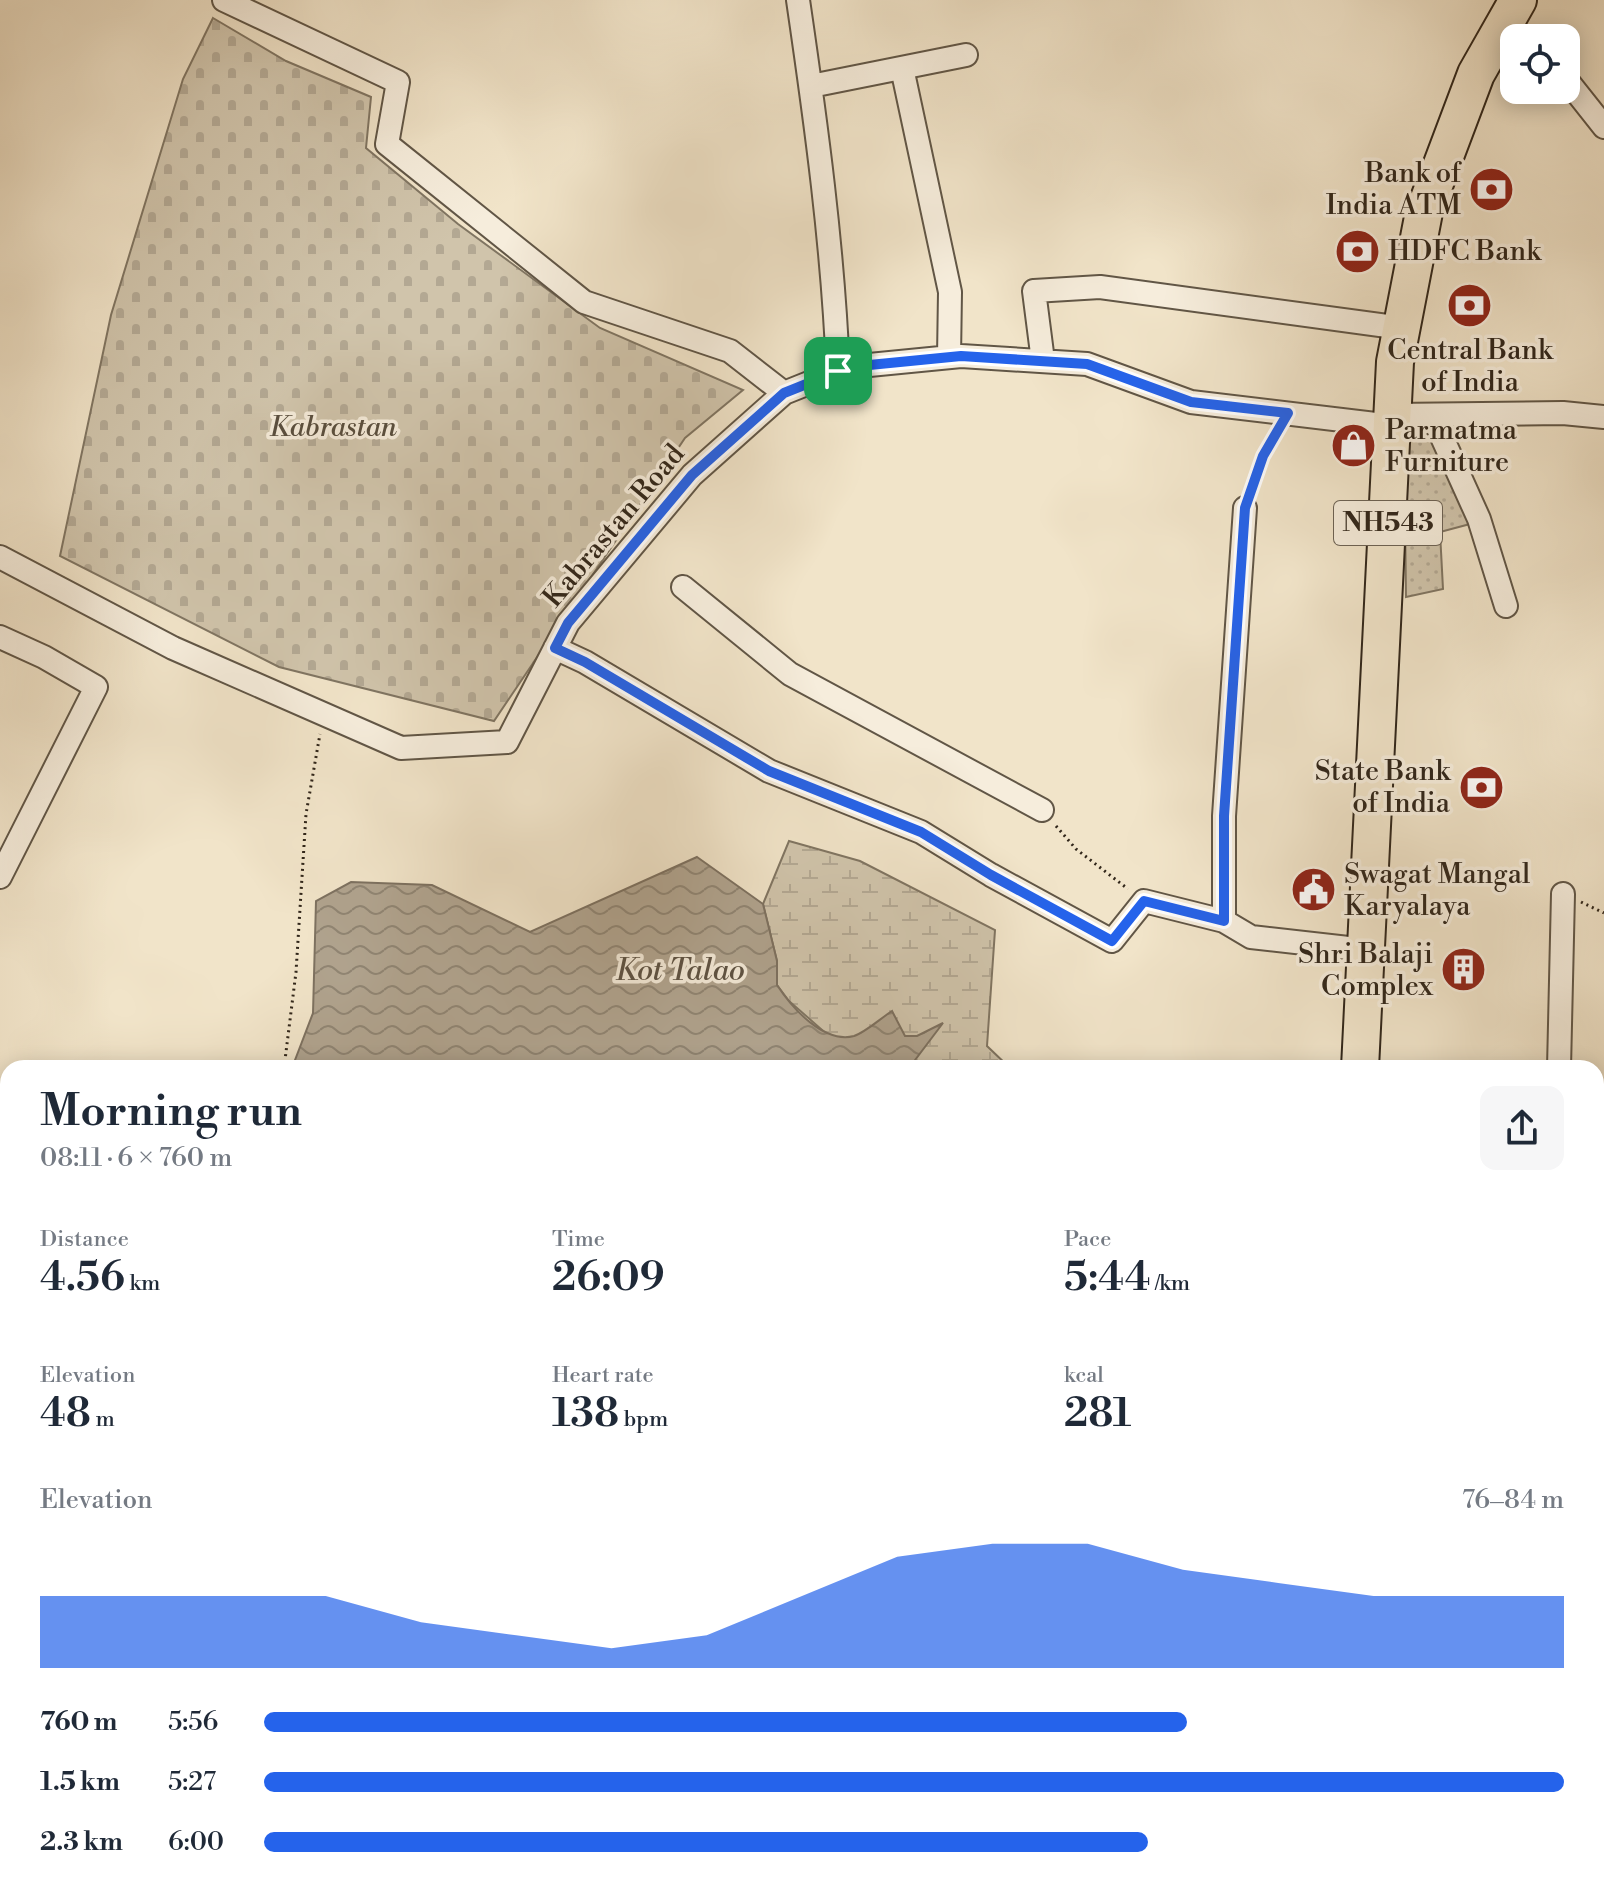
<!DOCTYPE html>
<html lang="en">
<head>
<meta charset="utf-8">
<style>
	:root { --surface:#fff; --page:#f6f6f7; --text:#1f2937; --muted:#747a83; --accent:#2563eb }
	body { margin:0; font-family:"Libre Bodoni",serif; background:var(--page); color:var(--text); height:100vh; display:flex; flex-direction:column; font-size:30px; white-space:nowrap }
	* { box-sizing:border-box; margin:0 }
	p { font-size:26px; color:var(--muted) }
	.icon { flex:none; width:44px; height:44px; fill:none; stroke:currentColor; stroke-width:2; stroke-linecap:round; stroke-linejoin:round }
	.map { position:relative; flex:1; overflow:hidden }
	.details { position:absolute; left:0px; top:1060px; width:1604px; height:828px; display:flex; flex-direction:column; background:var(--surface); border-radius:24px 24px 0 0; box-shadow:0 4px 20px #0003 }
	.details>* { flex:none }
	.controls { position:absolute; left:1500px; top:24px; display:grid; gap:16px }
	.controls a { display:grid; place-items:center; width:80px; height:80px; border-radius:16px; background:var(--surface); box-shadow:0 4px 20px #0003; font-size:40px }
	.pin { position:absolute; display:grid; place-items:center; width:68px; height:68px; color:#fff; margin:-34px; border-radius:16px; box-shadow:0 4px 12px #0006 }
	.round { display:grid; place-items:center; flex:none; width:84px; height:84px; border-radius:16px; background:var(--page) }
	.head { display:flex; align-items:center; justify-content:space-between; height:136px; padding:0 40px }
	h1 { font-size:44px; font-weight:600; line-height:60px }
	.metrics { display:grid; grid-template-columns:repeat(3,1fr); gap:12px; height:136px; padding:8px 40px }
	.metrics div { display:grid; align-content:center }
	.metrics b { font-size:40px; font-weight:600 }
	.metrics small { font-size:22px; font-weight:400 }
	.metrics p { font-size:22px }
	.chart { height:224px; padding:16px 40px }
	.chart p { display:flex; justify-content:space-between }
	.chart svg { width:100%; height:144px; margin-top:8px; fill:var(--accent); opacity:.7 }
	ul { padding:0 40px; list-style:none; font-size:26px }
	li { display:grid; grid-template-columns:128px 96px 1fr; align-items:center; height:60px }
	li i { height:20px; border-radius:10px; background:var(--accent) }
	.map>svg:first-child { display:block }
	.grass { fill:url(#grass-dots); stroke:#807562; stroke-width:2 }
	.wetland { fill:url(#wetland-marsh); stroke:#807562; stroke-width:2 }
	.cemetery { fill:url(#cemetery-stones); stroke:#807562; stroke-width:2 }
	.park { fill:#d0c4ab; stroke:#807562; stroke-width:2 }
	.water { fill:url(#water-waves); stroke:#7d7160; stroke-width:2 }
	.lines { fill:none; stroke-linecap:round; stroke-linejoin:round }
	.minor-casing { stroke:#615646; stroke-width:26 }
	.trunk-casing { stroke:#31261a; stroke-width:40 }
	.path { stroke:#31261a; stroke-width:3; stroke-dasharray:2 4; stroke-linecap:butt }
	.minor { stroke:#f6eddc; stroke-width:22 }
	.trunk { stroke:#f1e4c9; stroke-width:36 }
	.route-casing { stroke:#fff; stroke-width:16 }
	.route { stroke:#2563eb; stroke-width:10 }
	.labels { text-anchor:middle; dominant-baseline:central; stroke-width:7; stroke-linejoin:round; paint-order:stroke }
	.shield { fill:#f6eddc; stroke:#6c6254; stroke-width:2 }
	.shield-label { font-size:26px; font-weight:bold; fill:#31261a }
	.poi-label { font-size:28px; fill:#31261a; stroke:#f6eddc; text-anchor:end }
	.park-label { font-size:28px; font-style:italic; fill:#594e3e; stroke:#f6eddc }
	.street-label { font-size:28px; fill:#31261a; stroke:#f6eddc }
	.water-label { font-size:30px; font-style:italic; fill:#5d5243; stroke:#f6eddc }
</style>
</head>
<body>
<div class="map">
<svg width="1604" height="1888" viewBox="0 0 1604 1888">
	<defs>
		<pattern id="grass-dots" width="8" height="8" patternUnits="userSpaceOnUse" patternTransform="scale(2)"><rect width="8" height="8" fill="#d0c4ab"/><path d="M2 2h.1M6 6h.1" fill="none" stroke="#b3a893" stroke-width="1.8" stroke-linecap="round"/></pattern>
		<pattern id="wetland-marsh" width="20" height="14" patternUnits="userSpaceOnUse" patternTransform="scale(2)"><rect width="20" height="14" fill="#d0c4ab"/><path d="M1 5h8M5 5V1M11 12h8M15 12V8" fill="none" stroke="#b3a893"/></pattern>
		<pattern id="cemetery-stones" width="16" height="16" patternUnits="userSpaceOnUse" patternTransform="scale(2)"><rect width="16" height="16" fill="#d0c4ab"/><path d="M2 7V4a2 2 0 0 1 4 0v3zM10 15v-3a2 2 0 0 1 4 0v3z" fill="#b3a893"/></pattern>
		<pattern id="water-waves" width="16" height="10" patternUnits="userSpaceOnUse" patternTransform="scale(2)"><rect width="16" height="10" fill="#b0a38e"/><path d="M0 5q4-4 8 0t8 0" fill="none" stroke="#908573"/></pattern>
	</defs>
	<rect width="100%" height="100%" fill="#f1e4c9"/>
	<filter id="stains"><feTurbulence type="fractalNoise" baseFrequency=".0025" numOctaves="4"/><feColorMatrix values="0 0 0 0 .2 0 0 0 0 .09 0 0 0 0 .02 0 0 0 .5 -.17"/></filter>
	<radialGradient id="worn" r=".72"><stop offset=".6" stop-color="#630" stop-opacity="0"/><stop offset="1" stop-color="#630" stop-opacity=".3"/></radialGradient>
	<path class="grass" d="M 1430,423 L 1470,524 L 1440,532 L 1443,589 L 1406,597 L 1404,426 Z"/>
	<path class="wetland" d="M 789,841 L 860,861 L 995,930 L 987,1046 L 1010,1068 L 843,1068 L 829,1036 L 789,1001 L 777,985 L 777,961 L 763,904 Z"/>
	<path class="cemetery" d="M 213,18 L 286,61 L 371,97 L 366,148 L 458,224 L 600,328 L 743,390 L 685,438 L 494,721 L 279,667 L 60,556 L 111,315 L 183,79 Z"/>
	<path class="park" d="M 1604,1517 L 1604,1602 L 1596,1603 L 1596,1518 Z
		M 1108,1880 L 1178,1880 L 1180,1888 L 1108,1888 Z"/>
	<path class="water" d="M 697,857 L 763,904 L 777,961 L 777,985 C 792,1008 824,1044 854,1036 C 866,1032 881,1018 892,1011 L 905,1036 L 917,1036 L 943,1023 L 909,1068 L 899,1068 L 892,1061 L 885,1068 L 292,1068 L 313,1013 L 316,901 L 351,882 L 432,885 L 530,932 Z"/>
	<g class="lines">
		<defs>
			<path id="minor" d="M 224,0 L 398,82 L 387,144 L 584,302 L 730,351 L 784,393
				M 798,0 C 816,123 833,247 838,371
				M 902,68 L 950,292 L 949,357
				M 1566,79 L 1604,127
				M 811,86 L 966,55
				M 1043,361 L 1034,291 L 1100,287 L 1402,328
				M 1393,415 L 1563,413 L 1604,417
				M 1432,415 L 1479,519 L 1506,606
				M 0,557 L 173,648 L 401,748 L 507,742 L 568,623 L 692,475 L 784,393 L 849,367 L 961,356 L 1087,364 L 1191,402 L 1392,426
				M 683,587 L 790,674 L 1042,810
				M 0,637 L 44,657 L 96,687 L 0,877
				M 555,648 L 585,662 L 769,771 L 921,832 L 991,875 L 1112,941 L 1144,901 L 1224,921 L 1251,937 L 1366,950
				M 1224,921 L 1224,816 L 1245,508
				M 1559,1068 L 1563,894
				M 0,1144 L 8,1145
				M 0,1255 L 8,1255
				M 707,1880 L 707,1888
				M 959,1880 L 960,1888
				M 430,1888 L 430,1880
				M 788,1888 L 858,1880"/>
			<path id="trunk" d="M 1360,1068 L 1395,362 L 1424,212 L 1476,74 L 1518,0
				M 1416,1880 L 1417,1888"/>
		</defs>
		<use href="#minor" class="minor-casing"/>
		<use href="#trunk" class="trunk-casing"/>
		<path class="path" d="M 1251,490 L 1263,456 L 1278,431
			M 1056,826 L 1076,849 L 1128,889
			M 1581,902 L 1604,913
			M 284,1068 L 296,972 L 306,814 L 320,734
			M 0,1365 L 8,1365
			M 1596,1683 L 1604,1670
			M 1596,1740 L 1604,1739
			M 1578,1888 L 1578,1880"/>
		<use href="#minor" class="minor"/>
		<use href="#trunk" class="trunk"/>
	</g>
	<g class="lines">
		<defs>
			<path id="route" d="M 961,356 L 1087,364 L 1191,402 L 1288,413 L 1263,456 L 1245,508 L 1224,816 L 1224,921 L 1144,901 L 1112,941 L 991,875 L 921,832 L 769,771 L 585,662 L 555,648 L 568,623 L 692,475 L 784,393 L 849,367 Z"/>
		</defs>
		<use href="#route" class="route-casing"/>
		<use href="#route" class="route"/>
	</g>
	<defs>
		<symbol id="bank-disc" viewBox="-11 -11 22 22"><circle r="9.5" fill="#8f2418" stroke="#f6eddc"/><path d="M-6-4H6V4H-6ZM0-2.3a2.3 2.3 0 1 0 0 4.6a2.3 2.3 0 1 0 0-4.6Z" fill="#fff"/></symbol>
		<symbol id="shop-disc" viewBox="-11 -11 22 22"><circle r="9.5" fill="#8f2418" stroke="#f6eddc"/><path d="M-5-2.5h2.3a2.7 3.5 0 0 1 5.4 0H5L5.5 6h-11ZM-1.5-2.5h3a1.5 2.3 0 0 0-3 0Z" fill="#fff"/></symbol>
		<symbol id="civic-disc" viewBox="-11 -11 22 22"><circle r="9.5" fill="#8f2418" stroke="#f6eddc"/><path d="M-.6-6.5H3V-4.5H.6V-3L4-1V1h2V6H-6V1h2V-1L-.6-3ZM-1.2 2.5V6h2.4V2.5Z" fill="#fff"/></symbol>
		<symbol id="building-disc" viewBox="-11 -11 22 22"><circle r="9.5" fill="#8f2418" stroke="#f6eddc"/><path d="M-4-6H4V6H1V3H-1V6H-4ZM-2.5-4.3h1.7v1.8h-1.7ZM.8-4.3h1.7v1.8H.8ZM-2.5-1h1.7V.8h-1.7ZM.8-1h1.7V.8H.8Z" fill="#fff"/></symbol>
	</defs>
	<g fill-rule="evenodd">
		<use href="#bank-disc" x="1466" y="164" width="51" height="51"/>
		<use href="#bank-disc" x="1332" y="226" width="51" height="51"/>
		<use href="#bank-disc" x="1444" y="280" width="51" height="51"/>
		<use href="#shop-disc" x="1328" y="420" width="51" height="51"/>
		<use href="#bank-disc" x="1456" y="762" width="51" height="51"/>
		<use href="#civic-disc" x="1288" y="864" width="51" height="51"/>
		<use href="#building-disc" x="1438" y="944" width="51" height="51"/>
	</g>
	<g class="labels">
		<rect class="shield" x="1334" y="501" width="108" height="44" rx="6"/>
		<g class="shield-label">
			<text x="1388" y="523">NH543</text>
		</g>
		<g class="poi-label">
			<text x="1461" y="173">Bank of<tspan x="1461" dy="32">India ATM</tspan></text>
			<text x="1388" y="251" text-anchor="start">HDFC Bank</text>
			<text x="1470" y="350" text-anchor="middle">Central Bank<tspan x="1470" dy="32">of India</tspan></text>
			<text x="1385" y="430" text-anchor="start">Parmatma<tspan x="1385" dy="32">Furniture</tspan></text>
			<text x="1450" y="771">State Bank<tspan x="1450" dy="32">of India</tspan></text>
			<text x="1344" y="874" text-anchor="start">Swagat Mangal<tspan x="1344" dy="32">Karyalaya</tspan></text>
			<text x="1433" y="954">Shri Balaji<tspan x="1433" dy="32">Complex</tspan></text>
		</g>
		<g class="park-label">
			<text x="333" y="427">Kabrastan</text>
		</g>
		<g class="street-label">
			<text transform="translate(614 526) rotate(-50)">Kabrastan Road</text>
		</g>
		<g class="water-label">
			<text x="680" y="971">Kot Talao</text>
		</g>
	</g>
	<rect width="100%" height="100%" filter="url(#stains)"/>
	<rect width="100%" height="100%" fill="url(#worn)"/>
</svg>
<div class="controls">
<a><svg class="icon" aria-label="locate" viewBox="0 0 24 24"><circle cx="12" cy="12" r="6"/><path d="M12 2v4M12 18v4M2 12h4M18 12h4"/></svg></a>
</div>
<div class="pin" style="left:838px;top:371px;background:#1e9e55"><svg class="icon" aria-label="arrive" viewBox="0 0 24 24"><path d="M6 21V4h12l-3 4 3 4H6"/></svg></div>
<section class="details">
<div class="head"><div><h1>Morning run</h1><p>08:11 · 6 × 760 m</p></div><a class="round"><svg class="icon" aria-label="share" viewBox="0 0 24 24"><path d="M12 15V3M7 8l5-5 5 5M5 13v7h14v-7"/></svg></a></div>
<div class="metrics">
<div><p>Distance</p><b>4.56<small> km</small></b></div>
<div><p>Time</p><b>26:09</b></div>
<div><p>Pace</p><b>5:44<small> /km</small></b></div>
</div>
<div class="metrics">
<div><p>Elevation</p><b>48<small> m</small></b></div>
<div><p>Heart rate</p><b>138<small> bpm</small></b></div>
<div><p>kcal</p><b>281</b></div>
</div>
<div class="chart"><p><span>Elevation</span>76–84 m</p>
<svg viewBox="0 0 160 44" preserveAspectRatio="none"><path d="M0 44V22L10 22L20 22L30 22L40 30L50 34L60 38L70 34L80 22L90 10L100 6L110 6L120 14L130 18L140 22L150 22L160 22V44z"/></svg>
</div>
<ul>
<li><b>760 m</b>5:56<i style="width:71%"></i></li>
<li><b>1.5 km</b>5:27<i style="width:100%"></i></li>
<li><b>2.3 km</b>6:00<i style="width:68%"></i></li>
</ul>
</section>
</div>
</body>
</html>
